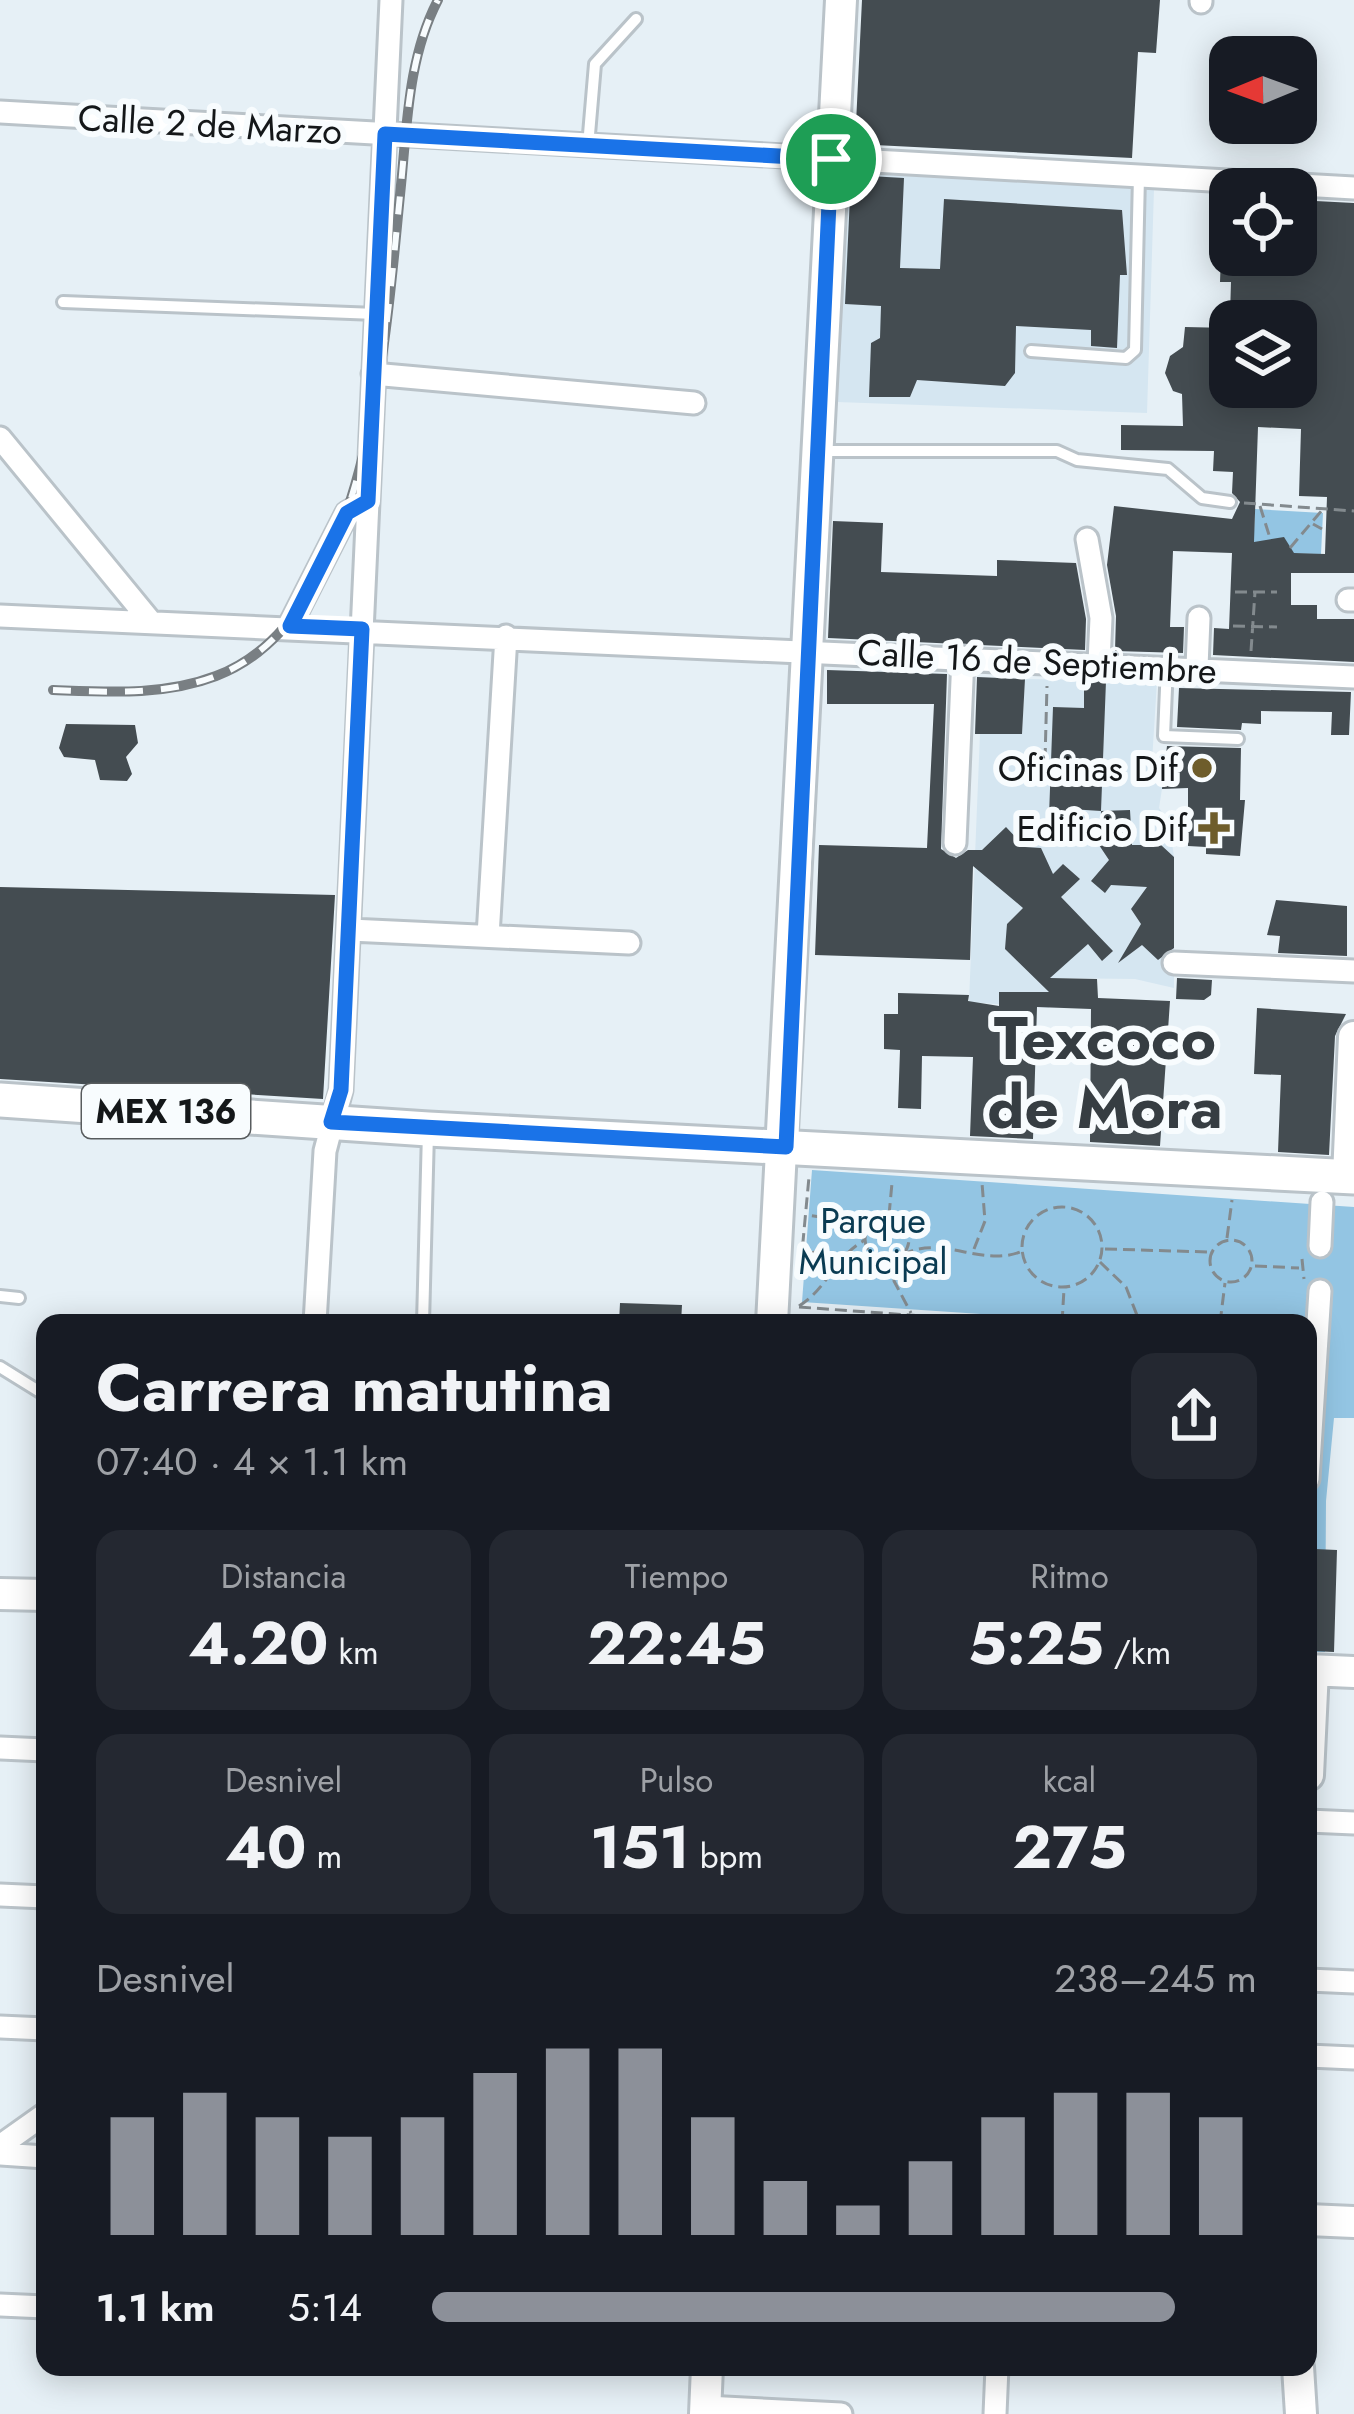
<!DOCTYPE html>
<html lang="es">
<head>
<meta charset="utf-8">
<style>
	:root { --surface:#171b24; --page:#242831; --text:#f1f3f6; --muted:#9ea1a6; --accent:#8c9099 }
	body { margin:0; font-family:Jost,sans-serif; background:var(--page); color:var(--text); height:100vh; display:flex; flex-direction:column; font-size:45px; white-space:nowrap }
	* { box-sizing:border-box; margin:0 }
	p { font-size:39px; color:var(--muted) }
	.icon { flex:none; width:66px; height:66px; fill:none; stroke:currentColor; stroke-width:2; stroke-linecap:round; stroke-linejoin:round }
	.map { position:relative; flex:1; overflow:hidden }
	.panel { position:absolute; left:36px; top:1314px; width:1281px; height:1062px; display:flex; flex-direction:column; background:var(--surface); border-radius:24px; box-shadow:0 6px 30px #0003 }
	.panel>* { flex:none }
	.needle { width:78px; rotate:269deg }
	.fabs { position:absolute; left:1209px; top:36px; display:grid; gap:24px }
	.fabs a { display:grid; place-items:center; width:108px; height:108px; border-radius:24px; background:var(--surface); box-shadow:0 6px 30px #0003; font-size:60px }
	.pin { position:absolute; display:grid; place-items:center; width:102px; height:102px; color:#fff; margin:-51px; border:6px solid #fff; border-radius:50%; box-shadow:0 3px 12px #0007 }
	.round { display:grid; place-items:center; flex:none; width:126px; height:126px; border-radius:24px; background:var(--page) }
	.headline { display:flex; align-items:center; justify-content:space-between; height:204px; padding:0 60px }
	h1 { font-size:66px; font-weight:700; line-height:90px }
	.figures { display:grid; grid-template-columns:repeat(3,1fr); gap:18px; height:204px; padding:12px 60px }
	.figures div { display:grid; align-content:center; border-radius:24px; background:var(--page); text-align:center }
	.figures b { font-size:60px; font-weight:700 }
	.figures small { font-size:33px; font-weight:400 }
	.figures p { font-size:33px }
	.chart { height:336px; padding:24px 60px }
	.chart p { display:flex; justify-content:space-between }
	.chart svg { width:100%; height:216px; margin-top:12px; stroke:var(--accent); stroke-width:6 }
	ul { padding:0 60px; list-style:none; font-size:39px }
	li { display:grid; grid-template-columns:192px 144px 1fr; align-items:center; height:90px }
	li i { height:30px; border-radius:15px; background:var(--accent) }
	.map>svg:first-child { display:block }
	.built { fill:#d5e6f1 }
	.green { fill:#93c5e3 }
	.building { fill:#444c51; fill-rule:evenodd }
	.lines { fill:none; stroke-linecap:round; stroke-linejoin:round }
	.street-tunnel { stroke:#c6cfd5; stroke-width:21; stroke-dasharray:21 10; stroke-linecap:butt }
	.lane-casing { stroke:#bac3c9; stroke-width:16 }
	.street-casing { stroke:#bac3c9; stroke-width:27 }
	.secondary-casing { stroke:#bac3c9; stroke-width:36 }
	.primary-casing { stroke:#bac3c9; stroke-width:39 }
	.path { stroke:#838a8e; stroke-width:3; stroke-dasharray:12 6; stroke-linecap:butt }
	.lane { stroke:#fff; stroke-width:10 }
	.street { stroke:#fff; stroke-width:21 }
	.secondary { stroke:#fff; stroke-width:30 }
	.primary { stroke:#fff; stroke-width:33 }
	.rail-casing { stroke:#797f83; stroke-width:10 }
	.rail { stroke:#f8fcfe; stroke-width:6; stroke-dasharray:18; stroke-linecap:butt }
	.route-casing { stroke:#fff; stroke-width:24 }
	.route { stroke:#1a73e8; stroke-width:15 }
	.poi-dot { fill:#6e5d2b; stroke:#f8fcfe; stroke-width:4.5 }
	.labels { text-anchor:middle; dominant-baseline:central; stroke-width:12; stroke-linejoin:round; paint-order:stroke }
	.shield { fill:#f8fcfe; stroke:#585c5e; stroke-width:3 }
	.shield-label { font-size:33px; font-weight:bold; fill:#141719 }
	.street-label { font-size:36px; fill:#141719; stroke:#f8fcfe }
	.poi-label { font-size:36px; fill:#141719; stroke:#f8fcfe; text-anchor:end }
	.park-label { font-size:36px; fill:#0a3b52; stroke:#f8fcfe }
	.town-label { font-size:60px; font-weight:bold; fill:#363d42; stroke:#f8fcfe }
</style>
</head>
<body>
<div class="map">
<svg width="1354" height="2414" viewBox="0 0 1354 2414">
	<rect width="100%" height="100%" fill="#e6f0f6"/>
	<path class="built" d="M 847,166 L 1154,189 L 1147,413 L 837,402 Z
		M 1025,679 L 1157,681 L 1151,778 L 1163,782 L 1159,808 L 1169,822 L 1174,857 L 1174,988 L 1135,979 L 1050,978 L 1049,1008 L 969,1002 L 980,734 L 1022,734 Z"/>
	<path class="green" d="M 1255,509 L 1323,513 L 1321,554 L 1253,553 Z
		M 812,1170 L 1354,1207 L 1354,1418 L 1334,1418 L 1326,1501 L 1325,1652 L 1313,1652 L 1318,1337 L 1308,1323 L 1114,1323 L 802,1302 Z"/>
	<path class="building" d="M 862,0 L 1160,0 L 1156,53 L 1138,52 L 1132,158 L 855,144 Z
		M 851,175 L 904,178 L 900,268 L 940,269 L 944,199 L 1122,210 L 1127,275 L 1120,275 L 1117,348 L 1091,346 L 1091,330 L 1016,326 L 1015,373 L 1005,386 L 917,380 L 910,397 L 869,397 L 871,343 L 880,338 L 881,306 L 845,304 Z
		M 1296,200 L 1354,203 L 1354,573 L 1291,573 L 1291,605 L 1317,605 L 1317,619 L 1354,619 L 1354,662 L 1213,655 L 1214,628 L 1229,629 L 1232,553 L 1173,551 L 1170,627 L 1184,627 L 1183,653 L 1115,651 L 1116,616 L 1107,565 L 1114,506 L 1232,519 L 1240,502 L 1232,493 L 1233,472 L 1213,471 L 1214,451 L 1121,450 L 1121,425 L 1183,426 L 1182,394 L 1173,391 L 1165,373 L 1170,356 L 1183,347 L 1185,327 L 1230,328 L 1230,387 L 1296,387 L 1296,321 L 1230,315 L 1231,282 L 1220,282 L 1221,255 L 1296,255 ZM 1258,427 L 1301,429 L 1299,496 L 1327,497 L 1325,554 L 1294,553 L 1284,537 L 1254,542 Z
		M 833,521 L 883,523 L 881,572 L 997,576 L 997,560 L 1076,563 L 1086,619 L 1085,650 L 828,638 Z
		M 827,670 L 947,674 L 941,849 L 956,858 L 968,850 L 982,850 L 1006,827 L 1025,847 L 1041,848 L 1053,874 L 1063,864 L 1080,879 L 1061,897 L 1113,951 L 1102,961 L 1088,944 L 1050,978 L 1097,979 L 1098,998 L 1170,1001 L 1160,1146 L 1090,1142 L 1091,1009 L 1037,1007 L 1033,1139 L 970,1136 L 973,1057 L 922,1056 L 921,1109 L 898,1108 L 900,1050 L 884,1049 L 884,1014 L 898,1014 L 898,993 L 969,995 L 968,1001 L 999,1006 L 999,992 L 1049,992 L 1005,949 L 1007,924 L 1023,908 L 973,866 L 970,960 L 815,955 L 819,845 L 927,848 L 934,704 L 827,704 Z
		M 977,677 L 1025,679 L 1022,734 L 975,734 Z
		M 1084,680 L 1106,681 L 1101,811 L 1070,809 L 1070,816 L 1049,816 L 1053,707 L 1084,708 Z
		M 1179,688 L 1351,692 L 1349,735 L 1331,735 L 1332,712 L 1261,711 L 1261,724 L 1242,723 L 1241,730 L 1177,727 Z
		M 66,724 L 135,725 L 138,743 L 126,757 L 132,774 L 127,781 L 100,780 L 95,760 L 64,757 L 59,748 Z
		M 1167,746 L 1241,748 L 1240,800 L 1245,800 L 1240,856 L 1206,854 L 1206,847 L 1188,846 L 1188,788 L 1162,789 Z
		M 1130,810 L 1132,845 L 1161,845 L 1174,857 L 1174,948 L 1158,960 L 1142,945 L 1118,963 L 1141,924 L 1131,909 L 1147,887 L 1111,885 L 1105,893 L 1091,881 L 1109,860 L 1097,842 L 1102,835 L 1101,811 Z
		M 0,887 L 335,895 L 323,1099 L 0,1079 Z
		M 1276,900 L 1347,906 L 1347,956 L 1278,953 L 1280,936 L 1267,935 Z
		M 1177,978 L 1212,980 L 1211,995 L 1204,1000 L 1176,999 Z
		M 1257,1008 L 1346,1014 L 1335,1036 L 1329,1155 L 1278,1152 L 1281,1075 L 1254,1074 Z
		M 620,1303 L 682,1305 L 681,1323 L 619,1323 Z
		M 1315,1549 L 1337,1550 L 1334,1652 L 1313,1651 Z"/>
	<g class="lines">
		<path class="street-tunnel" d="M 1000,1323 L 1000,1321"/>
		<defs>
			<path id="lane" d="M 588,146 L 595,64 L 636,19
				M 63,302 L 376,314
				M 1031,351 L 1126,358 L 1135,350 L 1139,176
				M 822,451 L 1057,451 L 1077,460 L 1168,469 L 1202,498 L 1230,502
				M 1167,665 L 1164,736 L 1238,739
				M 0,1296 L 19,1298
				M 423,1323 L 428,1132
				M 0,1367 L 45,1395"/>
			<path id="street" d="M 1201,2 L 1201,0
				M 0,112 L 1354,188
				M 373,374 L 694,403
				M 0,438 L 151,622
				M 1087,539 L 1101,618 L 1099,663
				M 1348,600 L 1354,600
				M 0,616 L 1354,677
				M 290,625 L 347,513 L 368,501
				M 1197,667 L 1199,618
				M 955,843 L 963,657
				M 350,930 L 629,943
				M 488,936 L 506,636
				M 1174,963 L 1354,971
				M 1320,1246 L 1322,1202
				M 315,1323 L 325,1151 L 341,1090 L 391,0
				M 1308,1479 L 1320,1291
				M 0,1748 L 45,1750
				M 1308,1821 L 1354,1823
				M 0,1895 L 45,1897
				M 1308,1980 L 1354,1982
				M 0,2027 L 45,2029
				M 1308,2056 L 1354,2058
				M 0,2146 L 45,2114
				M 0,2154 L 45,2157
				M 0,2305 L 45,2307
				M 706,2407 L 841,2414
				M 995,2414 L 997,2367"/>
			<path id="secondary" d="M 1348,1177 L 1354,1037
				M 772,1323 L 841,0
				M 0,1594 L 45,1595
				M 1308,1670 L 1354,1672
				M 1308,1775 L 1313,1670
				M 1308,2220 L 1354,2222
				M 1298,2367 L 1301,2414
				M 705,2414 L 707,2367"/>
			<path id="primary" d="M 0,1100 L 428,1129 L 1354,1177"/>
		</defs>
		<use href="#lane" class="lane-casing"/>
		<use href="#street" class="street-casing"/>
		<use href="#secondary" class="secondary-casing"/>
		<use href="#primary" class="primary-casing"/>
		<path class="path" d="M 1244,503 L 1354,511
			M 1260,506 L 1270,538
			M 1313,524 L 1322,529
			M 1290,548 L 1323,509
			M 1235,592 L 1277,592
			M 1233,626 L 1277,627
			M 1251,651 L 1255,592
			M 1045,760 L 1047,686
			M1022 1247a40 40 0 1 1 80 0a40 40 0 1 1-80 0Z
			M 889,1215 L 892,1183
			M865 1239a22 22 0 1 1 44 0a22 22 0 1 1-44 0Z
			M 1227,1238 L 1232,1200
			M1210 1261a21 21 0 1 1 42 0a21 21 0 1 1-42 0Z
			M 974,1249 L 985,1221 L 982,1183
			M 1105,1249 L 1208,1252
			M 805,1254 L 820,1251 L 835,1258
			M 902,1255 C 941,1234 981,1267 1020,1252
			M 1302,1259 L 1304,1279
			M 894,1261 L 894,1281 L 911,1313
			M 1100,1262 L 1126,1287 L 1140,1323
			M 801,1263 L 809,1177
			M 1255,1266 L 1299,1268
			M 799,1306 C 829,1287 833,1258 865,1240 L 848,1221 L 807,1215
			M 799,1307 L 1018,1323
			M 1062,1323 L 1064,1289
			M 1220,1323 L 1225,1283"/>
		<use href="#lane" class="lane"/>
		<use href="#street" class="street"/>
		<use href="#secondary" class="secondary"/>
		<use href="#primary" class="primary"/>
		<defs>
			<path id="rail" d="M 53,690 C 107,692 164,696 216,676 C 370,618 386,333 400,195 C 407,130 407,59 438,0"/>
		</defs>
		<use href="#rail" class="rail-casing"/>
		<use href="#rail" class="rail"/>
	</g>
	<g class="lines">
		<defs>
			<path id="route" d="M 385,134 L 831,159 L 786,1147 L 331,1122 L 341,1090 L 362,629 L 290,626 L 347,513 L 368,501 Z"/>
		</defs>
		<use href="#route" class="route-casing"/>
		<use href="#route" class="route"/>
	</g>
	<g class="poi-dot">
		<circle cx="1202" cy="768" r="12"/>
		<path d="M1208 810h12v12h12v12h-12v12h-12v-12h-12v-12h12z"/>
	</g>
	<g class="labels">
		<rect class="shield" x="82" y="1084" width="168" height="54" rx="9"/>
		<g class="shield-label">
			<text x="166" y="1111">MEX 136</text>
		</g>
		<g class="street-label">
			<text transform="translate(210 124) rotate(3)">Calle 2 de Marzo</text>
			<text transform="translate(1037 661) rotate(3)">Calle 16 de Septiembre</text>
		</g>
		<g class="poi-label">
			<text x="1178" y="768">Oficinas Dif</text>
			<text x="1187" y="828">Edificio Dif</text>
		</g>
		<g class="park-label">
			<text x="873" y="1220">Parque<tspan x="873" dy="41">Municipal</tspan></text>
		</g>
		<g class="town-label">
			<text x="1105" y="1038">Texcoco<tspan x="1105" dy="69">de Mora</tspan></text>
		</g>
	</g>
</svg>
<div class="fabs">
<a><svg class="needle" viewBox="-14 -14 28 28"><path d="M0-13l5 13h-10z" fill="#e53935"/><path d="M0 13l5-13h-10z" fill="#9ea1a6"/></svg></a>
<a><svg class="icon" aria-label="locate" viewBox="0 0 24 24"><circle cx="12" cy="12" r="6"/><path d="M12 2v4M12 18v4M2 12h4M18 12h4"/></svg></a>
<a><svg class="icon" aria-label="layers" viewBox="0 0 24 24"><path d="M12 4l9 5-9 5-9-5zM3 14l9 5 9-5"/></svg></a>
</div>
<div class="pin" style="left:831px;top:159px;background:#1e9e55"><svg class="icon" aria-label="arrive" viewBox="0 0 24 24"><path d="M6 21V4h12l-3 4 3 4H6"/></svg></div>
<section class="panel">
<div class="headline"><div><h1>Carrera matutina</h1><p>07:40 · 4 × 1.1 km</p></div><a class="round"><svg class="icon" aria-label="share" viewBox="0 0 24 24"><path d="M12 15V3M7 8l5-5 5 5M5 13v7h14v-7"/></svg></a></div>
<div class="figures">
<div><p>Distancia</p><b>4.20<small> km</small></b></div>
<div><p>Tiempo</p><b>22:45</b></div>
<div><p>Ritmo</p><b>5:25<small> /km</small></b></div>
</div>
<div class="figures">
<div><p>Desnivel</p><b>40<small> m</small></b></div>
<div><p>Pulso</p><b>151<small> bpm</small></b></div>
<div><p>kcal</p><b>275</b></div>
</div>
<div class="chart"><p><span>Desnivel</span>238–245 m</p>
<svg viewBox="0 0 160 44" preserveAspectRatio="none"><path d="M5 44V20M15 44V15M25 44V20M35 44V24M45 44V20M55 44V11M65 44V6M75 44V6M85 44V20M95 44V33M105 44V38M115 44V29M125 44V20M135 44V15M145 44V15M155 44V20"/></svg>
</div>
<ul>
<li><b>1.1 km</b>5:14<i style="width:90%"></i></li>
</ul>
</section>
</div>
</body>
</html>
